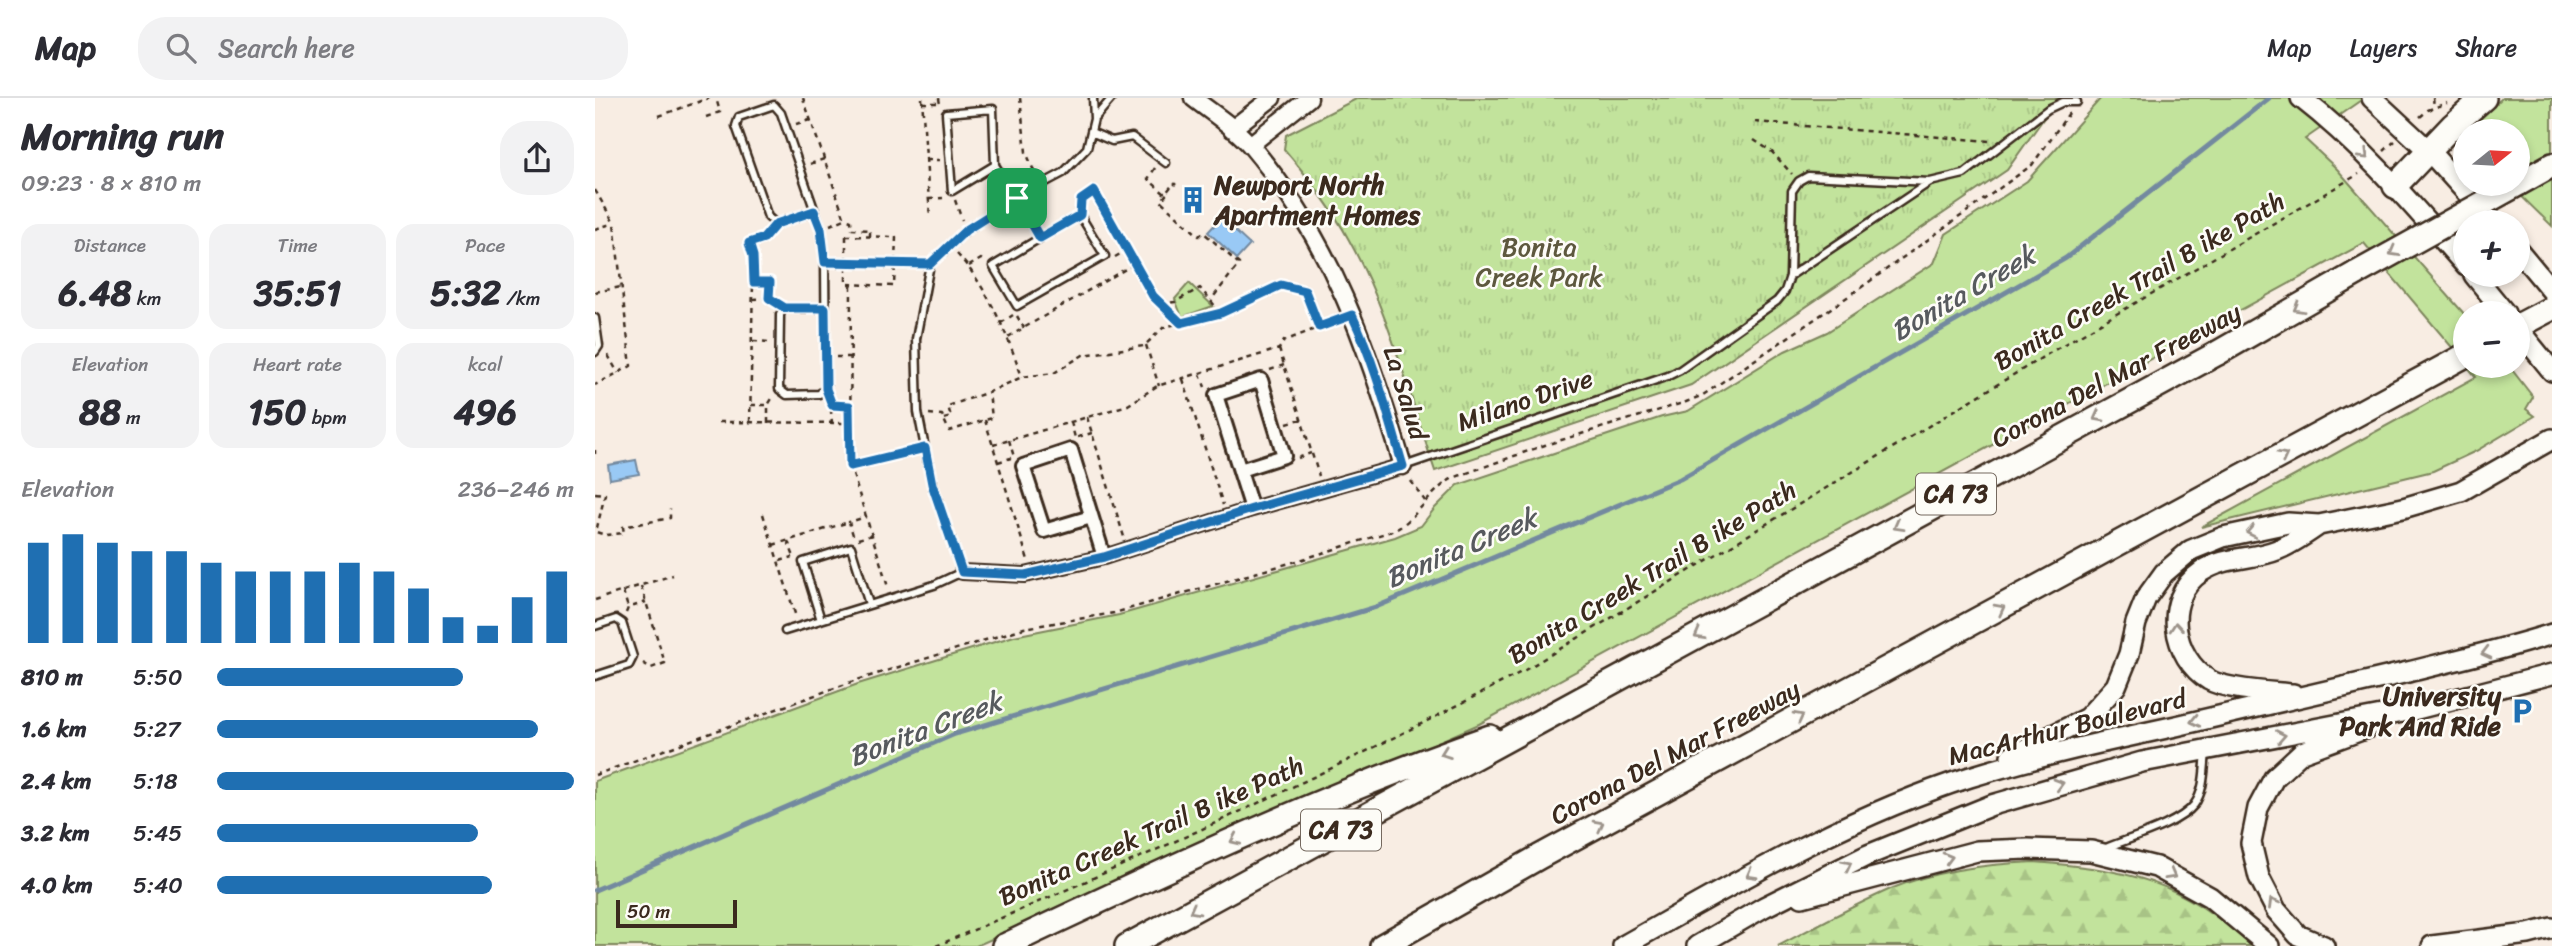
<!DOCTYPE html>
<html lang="en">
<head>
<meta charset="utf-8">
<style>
	:root { --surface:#fff; --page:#f2f2f3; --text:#2b2b33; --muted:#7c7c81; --line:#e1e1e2; --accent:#1f6fb2 }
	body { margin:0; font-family:Sriracha,sans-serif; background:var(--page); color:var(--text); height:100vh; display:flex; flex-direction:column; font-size:26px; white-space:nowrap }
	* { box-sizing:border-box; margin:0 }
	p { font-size:23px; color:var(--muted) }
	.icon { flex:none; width:38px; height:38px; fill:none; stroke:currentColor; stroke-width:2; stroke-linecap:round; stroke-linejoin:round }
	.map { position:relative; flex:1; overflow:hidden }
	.panel { display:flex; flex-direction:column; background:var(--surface); width:595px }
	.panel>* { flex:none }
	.needle { width:46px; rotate:72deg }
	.buttons { position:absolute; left:1858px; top:21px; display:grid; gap:14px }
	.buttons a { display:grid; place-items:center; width:77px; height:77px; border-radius:50%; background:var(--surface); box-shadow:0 4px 10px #0003; font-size:35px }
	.scale { position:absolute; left:21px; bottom:18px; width:121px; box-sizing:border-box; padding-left:7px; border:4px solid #3b2a1e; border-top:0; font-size:19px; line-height:24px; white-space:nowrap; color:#3b2a1e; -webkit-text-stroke:5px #fdfcf7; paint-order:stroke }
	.pin { position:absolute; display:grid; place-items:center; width:60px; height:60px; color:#fff; margin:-30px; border-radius:14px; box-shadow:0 4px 10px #0006 }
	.round { display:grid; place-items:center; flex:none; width:74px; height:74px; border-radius:28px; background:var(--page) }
	.summary { display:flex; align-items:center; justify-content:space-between; height:119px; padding:0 21px }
	h1 { font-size:38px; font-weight:800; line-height:52px }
	.stats { display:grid; grid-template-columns:repeat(3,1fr); gap:10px; height:119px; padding:7px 21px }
	.stats div { display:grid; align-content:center; border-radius:18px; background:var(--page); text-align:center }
	.stats b { font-size:35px; font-weight:800 }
	.stats small { font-size:19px; font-weight:400 }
	.stats p { font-size:19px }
	.chart { height:196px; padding:14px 21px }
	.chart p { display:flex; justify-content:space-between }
	.chart svg { width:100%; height:126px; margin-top:7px; stroke:var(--accent); stroke-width:6 }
	ul { padding:0 21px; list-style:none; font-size:23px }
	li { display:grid; grid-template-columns:112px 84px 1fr; align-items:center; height:52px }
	li i { height:18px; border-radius:9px; background:var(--accent) }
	header { display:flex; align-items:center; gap:42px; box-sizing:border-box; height:98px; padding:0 35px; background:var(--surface); border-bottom:2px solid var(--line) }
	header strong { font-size:33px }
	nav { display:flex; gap:38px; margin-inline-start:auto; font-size:24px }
	.search { width:490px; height:63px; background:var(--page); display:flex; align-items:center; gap:18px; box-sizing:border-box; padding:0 24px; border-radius:28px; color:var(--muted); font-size:26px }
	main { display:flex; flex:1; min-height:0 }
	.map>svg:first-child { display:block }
	.grass { fill:#c2e39c; stroke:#7e865d; stroke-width:2 }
	.forest { fill:url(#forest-firs); stroke:#7e865d; stroke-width:2 }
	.park { fill:url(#park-tufts); stroke:#7e865d; stroke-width:2 }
	.water { fill:#99c9f5; stroke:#73899f; stroke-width:2 }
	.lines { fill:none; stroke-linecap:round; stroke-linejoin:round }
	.stream { stroke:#73899f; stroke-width:5 }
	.service-casing { stroke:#3b2a1e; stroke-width:11 }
	.minor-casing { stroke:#3b2a1e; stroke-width:18 }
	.tertiary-casing { stroke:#3b2a1e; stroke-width:21 }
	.primary-casing { stroke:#3b2a1e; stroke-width:24 }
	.motorway-casing { stroke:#3b2a1e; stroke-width:28 }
	.path { stroke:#3b2a1e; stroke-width:2.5; stroke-dasharray:5 5; stroke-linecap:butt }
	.service { stroke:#fdfcf7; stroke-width:6 }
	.minor { stroke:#fdfcf7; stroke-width:12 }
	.tertiary { stroke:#fdfcf7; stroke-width:16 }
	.primary { stroke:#fdfcf7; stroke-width:19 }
	.motorway { stroke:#fdfcf7; stroke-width:23 }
	.motorway-bridge-casing { stroke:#3b2a1e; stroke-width:28; stroke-linecap:butt }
	.motorway-bridge { stroke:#fdfcf7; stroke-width:23 }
	.oneway { stroke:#9c938a }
	.route-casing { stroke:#fff; stroke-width:14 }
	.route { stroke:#1f6fb2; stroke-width:9 }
	.labels { text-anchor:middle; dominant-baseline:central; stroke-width:5; stroke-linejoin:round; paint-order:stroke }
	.shield { fill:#fdfcf7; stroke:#75695f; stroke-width:2 }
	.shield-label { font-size:24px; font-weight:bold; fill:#3b2a1e }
	.poi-label { font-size:26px; font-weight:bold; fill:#3b2a1e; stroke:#fdfcf7; text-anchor:start }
	.park-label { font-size:26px; fill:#5d583e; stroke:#fdfcf7 }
	.street-label { font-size:26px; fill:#3b2a1e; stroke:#fdfcf7 }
	.water-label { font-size:28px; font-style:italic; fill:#575a5e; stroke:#fdfcf7 }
</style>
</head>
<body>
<header>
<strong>Map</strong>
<div class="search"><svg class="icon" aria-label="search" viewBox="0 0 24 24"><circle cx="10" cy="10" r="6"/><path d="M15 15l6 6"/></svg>Search here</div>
<nav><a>Map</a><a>Layers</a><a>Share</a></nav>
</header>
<main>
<section class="panel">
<div class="summary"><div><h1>Morning run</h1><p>09:23 · 8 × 810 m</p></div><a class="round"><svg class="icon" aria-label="share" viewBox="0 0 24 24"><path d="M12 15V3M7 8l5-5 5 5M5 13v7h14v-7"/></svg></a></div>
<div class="stats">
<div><p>Distance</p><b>6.48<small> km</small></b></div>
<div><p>Time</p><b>35:51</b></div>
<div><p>Pace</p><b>5:32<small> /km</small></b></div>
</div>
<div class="stats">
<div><p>Elevation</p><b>88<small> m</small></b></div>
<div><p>Heart rate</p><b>150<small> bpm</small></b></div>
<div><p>kcal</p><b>496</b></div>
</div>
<div class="chart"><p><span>Elevation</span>236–246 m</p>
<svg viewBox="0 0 160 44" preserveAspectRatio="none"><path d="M5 44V9M15 44V6M25 44V9M35 44V12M45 44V12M55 44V16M65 44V19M75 44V19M85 44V19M95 44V16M105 44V19M115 44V25M125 44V35M135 44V38M145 44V28M155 44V19"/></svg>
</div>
<ul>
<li><b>810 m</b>5:50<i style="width:69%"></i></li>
<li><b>1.6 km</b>5:27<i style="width:90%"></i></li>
<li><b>2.4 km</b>5:18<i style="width:100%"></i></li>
<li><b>3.2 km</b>5:45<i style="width:73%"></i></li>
<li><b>4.0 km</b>5:40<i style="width:77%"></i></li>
</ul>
</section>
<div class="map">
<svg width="1957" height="848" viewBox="0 0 1957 848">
	<defs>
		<pattern id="forest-firs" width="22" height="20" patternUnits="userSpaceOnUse" patternTransform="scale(1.75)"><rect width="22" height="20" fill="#c2e39c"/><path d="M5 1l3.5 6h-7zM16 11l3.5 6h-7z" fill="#a8c386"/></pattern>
		<pattern id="park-tufts" width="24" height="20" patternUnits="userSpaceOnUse" patternTransform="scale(1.75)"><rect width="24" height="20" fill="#c2e39c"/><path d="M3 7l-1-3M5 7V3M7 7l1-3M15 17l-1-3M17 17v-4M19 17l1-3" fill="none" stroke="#a8c386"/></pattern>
	</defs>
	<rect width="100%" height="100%" fill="#f8ede3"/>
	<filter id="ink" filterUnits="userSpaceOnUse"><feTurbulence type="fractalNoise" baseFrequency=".0143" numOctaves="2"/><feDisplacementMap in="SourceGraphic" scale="14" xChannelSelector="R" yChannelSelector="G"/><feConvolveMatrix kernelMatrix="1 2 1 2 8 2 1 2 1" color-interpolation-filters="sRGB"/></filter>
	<g filter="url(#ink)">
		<path class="grass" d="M 1506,0 L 1769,0 L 1710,41 L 1742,71 L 1871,218 L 1871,266 L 1769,145 L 884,626 L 381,848 L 0,848 L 0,683 L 263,586 L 419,538 L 524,517 L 800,439 L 826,428 L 840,410 L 863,387 L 1067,319 L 1093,313 L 1190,253 L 1232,234 L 1339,165 L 1351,136 L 1432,83 Z
			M 1907,0 L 1957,0 L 1957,128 L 1914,86 L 1923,86 L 1923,33 L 1877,33 L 1875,31 Z
			M 1872,268 L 1914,268 L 1938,299 L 1931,311 L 1940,318 L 1881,353 L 1838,373 L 1606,429 L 1881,279 Z"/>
		<path class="forest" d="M 1439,764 C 1531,771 1587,782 1656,848 L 1183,848 C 1221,828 1259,807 1298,790 C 1342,772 1392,766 1439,764 Z"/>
		<path class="park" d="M 763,0 L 1463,0 L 1412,72 L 1096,287 L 840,373 C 814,296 794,214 754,142 C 737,110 713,79 689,51 L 691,37 Z
			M 594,185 L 618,208 L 587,219 L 580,201 Z"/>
		<path class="water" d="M 626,120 L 655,147 L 642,161 L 613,134 Z
			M 41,362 L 44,376 L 15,381 L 13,367 Z"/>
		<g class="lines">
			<path class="stream" d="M 0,792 L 360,636 L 781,509 L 1085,381 L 1471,160 L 1674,0"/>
			<defs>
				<path id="service" d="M 499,21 L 517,0
					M 496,34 L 517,43 L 537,39 L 571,65
					M 400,67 L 357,93 L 351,15 L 398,11 L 400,67 L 445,140 L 398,168 L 422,208 L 510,158 L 485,117 L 445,140
					M 1335,84 L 1369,76 L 1453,11 L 1468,4 L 1482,4
					M 219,113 L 181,126 L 173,119 L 141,28 L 144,19 L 179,7 L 186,15 L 226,131 L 230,164 L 231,291 L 224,296 L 192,297 L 184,291 L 185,217 L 188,210 L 230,210
					M 230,164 L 335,166
					M 0,220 L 4,248 L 0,254
					M 809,368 L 1073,278 L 1085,272 L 1182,203 L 1190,193 L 1195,178 L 1335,84 L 1213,78 L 1204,83 L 1197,93 L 1195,178
					M 226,522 L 208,464 L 256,449 L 274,506
					M 0,528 L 21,521 L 27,525 L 38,559 L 34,567 L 0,578
					M 190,533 L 339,487 L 367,474 L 337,386 L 323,314 L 321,241 L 335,166 L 371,132 L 421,100 L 468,75 L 492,50 L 499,21 L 498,0
					M 1511,750 C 1535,740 1583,727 1599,707 C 1610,692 1609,671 1611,654"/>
				<path id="minor" d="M 645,372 L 689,358 L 666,282 L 621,297 L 657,411
					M 496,419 L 449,433 L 428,368 L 476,352 L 509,459
					M 367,474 L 430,477 L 509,459 L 657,411 L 808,368"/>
				<path id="tertiary" d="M 598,0 C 617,15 640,29 656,48 C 737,143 773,250 808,368
					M 637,31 L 677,0
					M 655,47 L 714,0"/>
				<path id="primary" d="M 1706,0 C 1768,48 1819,109 1871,168
					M 1777,0 L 1834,53 L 1898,124
					M 1923,152 L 1957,193
					M 1879,177 L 1910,215
					M 1923,231 L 1957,273
					M 1698,596 C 1678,594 1631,592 1614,582 C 1577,559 1567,501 1606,474 C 1629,458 1658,462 1682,452 C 1697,446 1711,436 1724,427
					M 1416,658 L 1492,620 L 1521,588 L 1534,556 L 1541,525 L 1551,500 L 1569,475 L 1596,452 L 1628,439 L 1693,425 L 1724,427 L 1808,410 L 1866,393 L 1957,341
					M 1207,799 L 1382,753 L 1433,751 L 1496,753 L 1561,769 L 1615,799 L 1674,848
					M 1028,848 C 1140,785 1252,718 1375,679 C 1443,658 1512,643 1581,628 C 1659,610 1736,592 1813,574 C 1862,562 1910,551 1957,536
					M 1102,848 L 1169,809 L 1273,757 L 1397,707 L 1547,664 L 1818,612 L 1957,576
					M 1729,848 L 1703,837 L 1681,812 L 1664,779 L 1656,745 L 1663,710 L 1679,680 L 1707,654 L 1772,630
					M 1837,848 L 1933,836 L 1957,830"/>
				<path id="motorway" d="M 1923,86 L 1957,67
					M 1800,88 L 1858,27 L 1889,0
					M 1923,228 L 1957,210
					M 409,848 C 568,773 728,697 895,639
					M 532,848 L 1621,256 L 1762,175
					M 787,848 L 944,759 L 1871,257"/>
			</defs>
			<use href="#service" class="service-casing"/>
			<use href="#minor" class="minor-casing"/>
			<use href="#tertiary" class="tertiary-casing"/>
			<use href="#primary" class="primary-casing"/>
			<use href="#motorway" class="motorway-casing"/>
			<path class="path" d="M 208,0 L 250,121
				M 327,0 L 335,119
				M 344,0 L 345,7
				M 425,0 L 431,54 L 441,78
				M 1838,0 L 1839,9
				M 327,5 L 344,5
				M 64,18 L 114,0
				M 111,19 L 125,14 L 121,0
				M 1825,19 L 1833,12 L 1852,5
				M 1160,24 L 1394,43
				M 201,26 L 215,22
				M 1159,42 L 1177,54 L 1197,76
				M 1789,53 L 1800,43
				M 331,62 L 344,62
				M 215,66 L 229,61
				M 560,70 L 553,81 L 570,96 L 579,85 L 581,87
				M 0,92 L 19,125 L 36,268 L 0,287
				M 570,96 L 571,97 L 566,103 L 604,138 L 608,134 L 644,166 L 616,202
				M 334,101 L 348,100
				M 360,102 L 367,122
				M 486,106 L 486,102 L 499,93 L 558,198 L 586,225
				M 235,127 L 250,121 L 256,123 L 257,131 L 275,132 L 275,139
				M 0,131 L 19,125
				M 251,138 L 301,139 L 299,188 L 251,186 Z
				M 362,156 C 392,188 413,238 427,279
				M 520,159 L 532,152
				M 374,168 L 386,161 L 390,163
				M 158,184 L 175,184 L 174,200 L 180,203
				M 256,187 L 255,367 L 293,489
				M 0,194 L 26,189
				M 158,201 L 174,200
				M 566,206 L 580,204 L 605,190 L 626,215
				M 422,218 L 429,230
				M 406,225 L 418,217
				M 413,239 L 541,165
				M 158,243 L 175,244
				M 551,247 L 564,288
				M 684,251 L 724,378
				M 13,257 L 23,275
				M 241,259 L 255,259
				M 675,272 L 689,267
				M 605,276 L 610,289
				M 588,281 L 628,407
				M 235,301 L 237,325
				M 156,307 L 173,307
				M 237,307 L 254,308
				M 334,316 L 347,317 L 354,333 L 397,320 L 394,294 L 427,279 L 459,275 L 488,257 L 549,248 L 569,229 L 626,215 L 686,187 L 710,193 L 724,229
				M 492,319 L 529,439
				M 349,321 L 356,319 L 353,308 L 394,294
				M 390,322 L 433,462
				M 124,324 L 254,325
				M 155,324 L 158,184 L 158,158 L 154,145 L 169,140 L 174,134
				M 476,324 L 480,340
				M 173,325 L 173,307 L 178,299
				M 692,325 L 706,321
				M 483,339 L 497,335
				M 414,342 L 419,359
				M 398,347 L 533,307 L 562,288 L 684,251 L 689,243 L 743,222
				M 0,352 L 0,356
				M 703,360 L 716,355
				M 403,364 L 416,360
				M 255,368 L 320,353
				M 816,383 L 830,403
				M 0,395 L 10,396 L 1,434 L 11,437 L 29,435 L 28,429 L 75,420 L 75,411
				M 168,416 L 201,519
				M 258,437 L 254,424 L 271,419
				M 263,441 L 277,437
				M 193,443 L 199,459
				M 178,447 L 254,424
				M 185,463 L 198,459
				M 46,488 L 70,565 L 56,570 L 48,565
				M 28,493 L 33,510
				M 0,502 L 78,477
				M 31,515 L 33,510 L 51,504
				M 0,677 L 259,583 L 429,530 L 519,515 L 702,463 L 800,432 C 823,419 835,393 858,380 L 950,347 L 1091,304 L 1108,297 L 1264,191 L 1437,67 L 1474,15
				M 341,848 C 541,763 739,674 930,572 L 1466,248 L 1764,76"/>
			<use href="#service" class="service"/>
			<use href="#minor" class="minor"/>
			<use href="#tertiary" class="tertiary"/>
			<use href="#primary" class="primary"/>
			<use href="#motorway" class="motorway"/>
			<defs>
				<path id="motorway-bridge" d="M 1762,175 L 1923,86"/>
			</defs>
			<use href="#motorway-bridge" class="motorway-bridge-casing"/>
			<use href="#motorway-bridge" class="motorway-bridge"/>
		</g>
		<defs><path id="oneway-chevron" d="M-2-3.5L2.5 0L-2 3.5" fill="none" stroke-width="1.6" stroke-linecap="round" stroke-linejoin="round" transform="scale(1.75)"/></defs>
		<g class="oneway">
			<use href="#oneway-chevron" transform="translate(1769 57) rotate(44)"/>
			<use href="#oneway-chevron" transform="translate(1799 154) rotate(151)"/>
			<use href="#oneway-chevron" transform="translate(1703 210) rotate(150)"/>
			<use href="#oneway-chevron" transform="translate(1503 319) rotate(152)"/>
			<use href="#oneway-chevron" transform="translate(1688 358) rotate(-28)"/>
			<use href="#oneway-chevron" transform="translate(1303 428) rotate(151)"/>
			<use href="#oneway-chevron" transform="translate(1656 434) rotate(169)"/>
			<use href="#oneway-chevron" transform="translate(1405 511) rotate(-28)"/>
			<use href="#oneway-chevron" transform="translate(1581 529) rotate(-95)"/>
			<use href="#oneway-chevron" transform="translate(1104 537) rotate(151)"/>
			<use href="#oneway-chevron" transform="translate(1891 555) rotate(166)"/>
			<use href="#oneway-chevron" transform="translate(1204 619) rotate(-28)"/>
			<use href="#oneway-chevron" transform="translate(1600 623) rotate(167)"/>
			<use href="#oneway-chevron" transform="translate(1686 638) rotate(-11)"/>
			<use href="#oneway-chevron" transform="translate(850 655) rotate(160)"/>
			<use href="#oneway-chevron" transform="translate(1464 686) rotate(-16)"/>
			<use href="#oneway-chevron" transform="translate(1004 727) rotate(-28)"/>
			<use href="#oneway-chevron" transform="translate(640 742) rotate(156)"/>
			<use href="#oneway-chevron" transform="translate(1353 760) rotate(-15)"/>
			<use href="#oneway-chevron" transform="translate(1252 767) rotate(-27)"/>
			<use href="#oneway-chevron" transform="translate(1156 776) rotate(151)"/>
			<use href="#oneway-chevron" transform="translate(1576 777) rotate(29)"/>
			<use href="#oneway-chevron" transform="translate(1678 805) rotate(-120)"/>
			<use href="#oneway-chevron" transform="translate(599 812) rotate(152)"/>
		</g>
	</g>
	<g class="lines" filter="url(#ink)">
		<defs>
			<path id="route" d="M 499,93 L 558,198 L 586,225 L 626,215 L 686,187 L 710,193 L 724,229 L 757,217 C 780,265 793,317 808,368 L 657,411 L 509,459 L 430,477 L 367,474 L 337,386 L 330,350 L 255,368 L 254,308 L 237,307 L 231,291 L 230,210 L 190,210 L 174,200 L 175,184 L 159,184 L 158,158 L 154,145 L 169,140 L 181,126 L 219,113 L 226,131 L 230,164 L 335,166 L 371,132 L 422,100 L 445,140 L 485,117 L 486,102 Z"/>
		</defs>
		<use href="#route" class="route-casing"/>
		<use href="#route" class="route"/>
	</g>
	<defs>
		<symbol id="building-bare" viewBox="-9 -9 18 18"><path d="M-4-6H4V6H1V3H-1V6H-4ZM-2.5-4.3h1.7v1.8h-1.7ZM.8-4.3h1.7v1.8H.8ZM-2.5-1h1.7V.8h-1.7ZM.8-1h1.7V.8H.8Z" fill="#1f6fb2" stroke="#fdfcf7" stroke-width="2.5" paint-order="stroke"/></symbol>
		<symbol id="parking-bare" viewBox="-9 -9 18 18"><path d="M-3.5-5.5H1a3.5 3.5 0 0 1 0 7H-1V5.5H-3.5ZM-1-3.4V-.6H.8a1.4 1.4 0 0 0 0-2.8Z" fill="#1f6fb2" stroke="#fdfcf7" stroke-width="2.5" paint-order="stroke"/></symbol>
	</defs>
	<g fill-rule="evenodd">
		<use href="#building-bare" x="579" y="83" width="38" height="38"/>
		<use href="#parking-bare" x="1908" y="594" width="38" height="38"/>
	</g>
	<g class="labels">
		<g class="shield">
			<rect x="1321" y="375.5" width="80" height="41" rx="5"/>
			<rect x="706" y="711.5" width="80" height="41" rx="5"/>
		</g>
		<g class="shield-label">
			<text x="1361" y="396">CA 73</text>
			<text x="746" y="732">CA 73</text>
		</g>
		<g class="poi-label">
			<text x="619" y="87">Newport North<tspan x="619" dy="30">Apartment Homes</tspan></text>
			<text x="1906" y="598" text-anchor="end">University<tspan x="1906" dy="30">Park And Ride</tspan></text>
		</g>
		<g class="park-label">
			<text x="944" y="149">Bonita<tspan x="944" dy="30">Creek Park</tspan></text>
		</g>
		<g class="street-label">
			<text transform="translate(1544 183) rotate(-30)">Bonita Creek Trail B ike Path</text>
			<text transform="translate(1521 277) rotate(-28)">Corona Del Mar Freeway</text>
			<text transform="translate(811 295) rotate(73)">La Salud</text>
			<text transform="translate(930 302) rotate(-19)">Milano Drive</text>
			<text transform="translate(1057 474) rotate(-31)">Bonita Creek Trail B ike Path</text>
			<text transform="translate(1472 629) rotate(-14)">MacArthur Boulevard</text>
			<text transform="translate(1080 654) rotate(-28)">Corona Del Mar Freeway</text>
			<text transform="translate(556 733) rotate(-24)">Bonita Creek Trail B ike Path</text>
		</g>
		<g class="water-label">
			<text transform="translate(1368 195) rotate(-30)">Bonita Creek</text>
			<text transform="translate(866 450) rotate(-23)">Bonita Creek</text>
			<text transform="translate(330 631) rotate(-21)">Bonita Creek</text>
		</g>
	</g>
</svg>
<div class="buttons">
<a><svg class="needle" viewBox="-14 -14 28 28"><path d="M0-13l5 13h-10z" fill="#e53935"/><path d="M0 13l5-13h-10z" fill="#7c7c81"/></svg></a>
<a>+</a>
<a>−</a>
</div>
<div class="scale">50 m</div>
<div class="pin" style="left:422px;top:100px;background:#1e9e55"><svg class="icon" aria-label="arrive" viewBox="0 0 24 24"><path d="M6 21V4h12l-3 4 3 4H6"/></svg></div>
</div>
</main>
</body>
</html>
